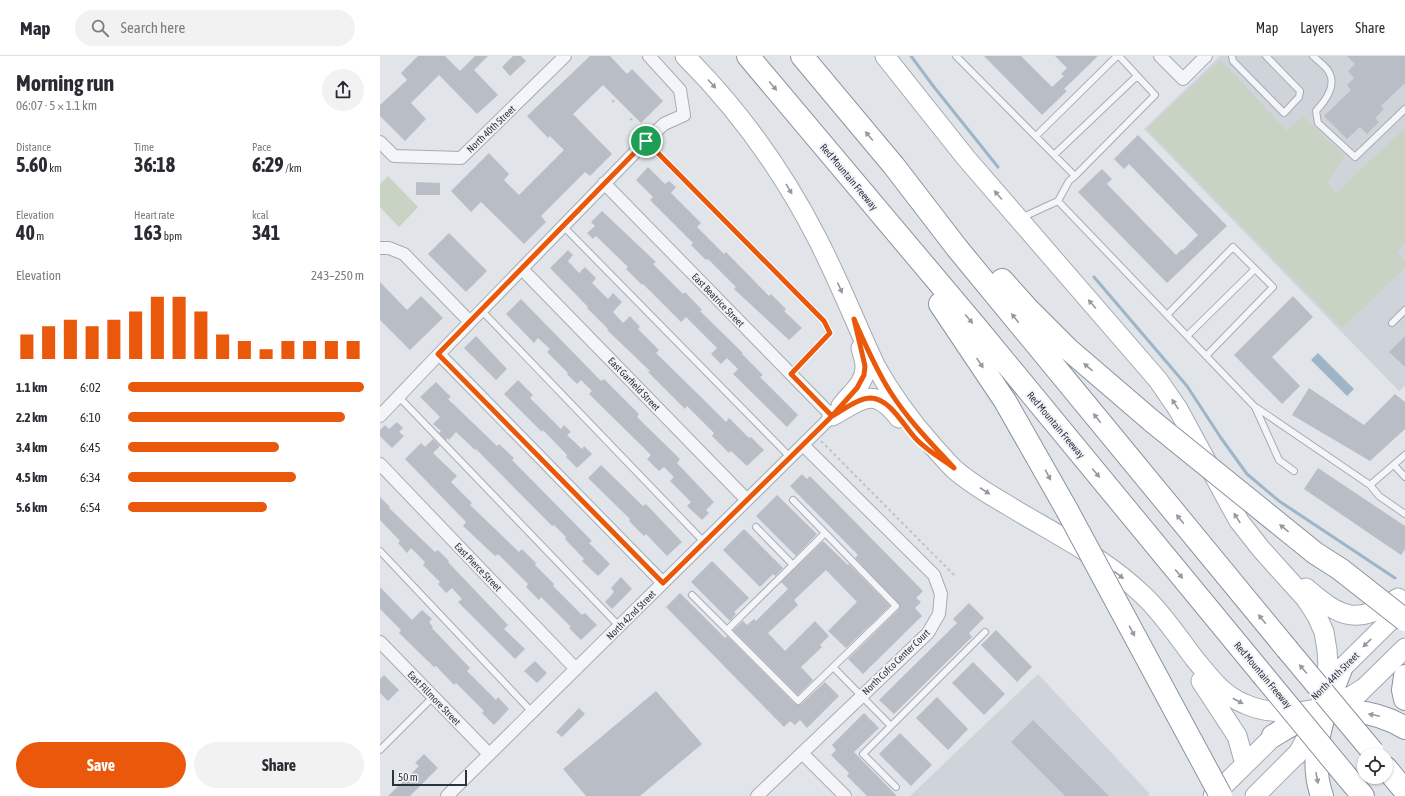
<!DOCTYPE html>
<html lang="en">
<head>
<meta charset="utf-8">
<style>
	:root { --surface:#fff; --page:#f2f2f3; --text:#2b2b33; --muted:#7c7c81; --line:#e1e1e2; --accent:#ea580c }
	body { margin:0; font-family:"Asap Condensed",sans-serif; background:var(--page); color:var(--text); height:100vh; display:flex; flex-direction:column; font-size:15px; white-space:nowrap }
	* { box-sizing:border-box; margin:0 }
	p { font-size:13px; color:var(--muted) }
	.icon { flex:none; width:22px; height:22px; fill:none; stroke:currentColor; stroke-width:2; stroke-linecap:round; stroke-linejoin:round }
	.map { position:relative; flex:1; overflow:hidden }
	.drawer { display:flex; flex-direction:column; background:var(--surface); width:380px }
	.drawer>* { flex:none }
	.controls { position:absolute; left:977px; top:692px; display:grid; gap:8px }
	.controls a { display:grid; place-items:center; width:36px; height:36px; border-radius:50%; background:var(--surface); box-shadow:0 1px 3px #0004; font-size:20px }
	.scale { position:absolute; left:12px; bottom:10px; width:75px; box-sizing:border-box; padding-left:4px; border:2px solid #2a3340; border-top:0; font-size:11px; line-height:14px; white-space:nowrap; color:#2a3340; -webkit-text-stroke:3px #f1f3f7; paint-order:stroke }
	.pin { position:absolute; display:grid; place-items:center; width:34px; height:34px; color:#fff; margin:-17px; border:2px solid #fff; border-radius:50%; box-shadow:0 1px 4px #0007 }
	.round { display:grid; place-items:center; flex:none; width:42px; height:42px; border-radius:21px; background:var(--page) }
	.headline { display:flex; align-items:center; justify-content:space-between; height:68px; padding:0 16px }
	h1 { font-size:22px; font-weight:700; line-height:30px }
	.metrics { display:grid; grid-template-columns:repeat(3,1fr); gap:6px; height:68px; padding:4px 16px }
	.metrics div { display:grid; align-content:center }
	.metrics b { font-size:20px; font-weight:700 }
	.metrics small { font-size:11px; font-weight:400 }
	.metrics p { font-size:11px }
	.chart { height:112px; padding:8px 16px }
	.chart p { display:flex; justify-content:space-between }
	.chart svg { width:100%; height:72px; margin-top:4px; stroke:var(--accent); stroke-width:6 }
	.primary-button { display:flex; gap:8px; margin-top:auto; padding:8px 16px }
	.primary-button a { flex:1; height:46px; border-radius:24px; background:var(--accent); color:#fff; font-size:16px; font-weight:700; line-height:46px; text-align:center }
	.primary-button a+a { background:var(--page); color:var(--text) }
	ul { padding:0 16px; list-style:none; font-size:13px }
	li { display:grid; grid-template-columns:64px 48px 1fr; align-items:center; height:30px }
	li i { height:10px; border-radius:5px; background:var(--accent) }
	header { display:flex; align-items:center; gap:24px; box-sizing:border-box; height:56px; padding:0 20px; background:var(--surface); border-bottom:1px solid var(--line) }
	header strong { font-size:19px }
	nav { display:flex; gap:22px; margin-inline-start:auto; font-size:14px }
	.search { width:280px; height:36px; background:var(--page); display:flex; align-items:center; gap:10px; box-sizing:border-box; padding:0 14px; border-radius:22px; color:var(--muted); font-size:15px }
	main { display:flex; flex:1; min-height:0 }
	.map>svg:first-child { display:block }
	.built { fill:#cfd4db }
	.green { fill:#c8d3c3 }
	.water { fill:#9eb4c7 }
	.lines { fill:none; stroke-linecap:round; stroke-linejoin:round }
	.stream { stroke:#9eb4c7; stroke-width:3 }
	.building { fill:#b9bec6 }
	.service-casing { stroke:#a6acb3; stroke-width:8 }
	.minor-casing { stroke:#a6acb3; stroke-width:14 }
	.primary-casing { stroke:#a1aab4; stroke-width:21 }
	.motorway-casing { stroke:#89939f; stroke-width:24 }
	.path { stroke:#bfc3c8; stroke-width:2; stroke-dasharray:3 3; stroke-linecap:butt }
	.service { stroke:#f4f5f8; stroke-width:6 }
	.minor { stroke:#f4f5f8; stroke-width:12 }
	.primary { stroke:#fff; stroke-width:19 }
	.motorway { stroke:#fff; stroke-width:22 }
	.motorway-bridge-casing { stroke:#89939f; stroke-width:24; stroke-linecap:butt }
	.motorway-bridge { stroke:#fff; stroke-width:22 }
	.oneway { fill:#9499a0 }
	.route-casing { stroke:#fff; stroke-width:8 }
	.route { stroke:#ea580c; stroke-width:5 }
	.labels { text-anchor:middle; dominant-baseline:central; stroke-width:4; stroke-linejoin:round; paint-order:stroke }
	.street-label { font-size:10px; fill:#2a3340; stroke:#f1f3f7 }
</style>
</head>
<body>
<header>
<strong>Map</strong>
<div class="search"><svg class="icon" aria-label="search" viewBox="0 0 24 24"><circle cx="10" cy="10" r="6"/><path d="M15 15l6 6"/></svg>Search here</div>
<nav><a>Map</a><a>Layers</a><a>Share</a></nav>
</header>
<main>
<section class="drawer">
<div class="headline"><div><h1>Morning run</h1><p>06:07 · 5 × 1.1 km</p></div><a class="round"><svg class="icon" aria-label="share" viewBox="0 0 24 24"><path d="M12 15V3M7 8l5-5 5 5M5 13v7h14v-7"/></svg></a></div>
<div class="metrics">
<div><p>Distance</p><b>5.60<small> km</small></b></div>
<div><p>Time</p><b>36:18</b></div>
<div><p>Pace</p><b>6:29<small> /km</small></b></div>
</div>
<div class="metrics">
<div><p>Elevation</p><b>40<small> m</small></b></div>
<div><p>Heart rate</p><b>163<small> bpm</small></b></div>
<div><p>kcal</p><b>341</b></div>
</div>
<div class="chart"><p><span>Elevation</span>243–250 m</p>
<svg viewBox="0 0 160 44" preserveAspectRatio="none"><path d="M5 44V29M15 44V24M25 44V20M35 44V24M45 44V20M55 44V15M65 44V6M75 44V6M85 44V15M95 44V29M105 44V33M115 44V38M125 44V33M135 44V33M145 44V33M155 44V33"/></svg>
</div>
<ul>
<li><b>1.1 km</b>6:02<i style="width:100%"></i></li>
<li><b>2.2 km</b>6:10<i style="width:92%"></i></li>
<li><b>3.4 km</b>6:45<i style="width:64%"></i></li>
<li><b>4.5 km</b>6:34<i style="width:71%"></i></li>
<li><b>5.6 km</b>6:54<i style="width:59%"></i></li>
</ul>
<div class="primary-button"><a>Save</a><a>Share</a></div>
</section>
<div class="map">
<svg width="1025" height="740" viewBox="0 0 1025 740">
	<rect width="100%" height="100%" fill="#e1e5e9"/>
	<path class="built" d="M 840,0 L 1025,0 L 1025,329 L 1019,335 L 764,73 Z
		M 658,618 L 769,737 L 769,740 L 530,740 Z"/>
	<path class="green" d="M 840,4 L 907,75 L 923,60 L 965,101 L 947,126 L 956,137 L 1025,72 L 1025,188 L 1017,196 L 1025,204 L 1025,212 L 962,272 L 767,73 Z
		M 8,120 L 38,151 L 19,171 L 0,151 L 0,128 Z"/>
	<path class="water" d="M 938,297 L 974,333 L 967,340 L 931,304 Z"/>
	<g class="lines">
		<path class="stream" d="M 531,0 L 554,31 L 618,111
			M 714,221 L 807,330 L 841,382 L 867,418 L 899,445 L 1015,522"/>
	</g>
	<path class="building" d="M 38,0 L 65,0 L 80,15 L 95,0 L 108,0 L 94,14 L 118,39 L 97,58 L 59,19 L 31,47 L 46,63 L 25,85 L 0,60 L 0,49 L 27,24 L 21,17 Z
		M 133,0 L 141,0 L 146,5 L 130,20 L 122,11 Z
		M 210,0 L 230,0 L 247,18 L 252,13 L 283,45 L 261,67 L 223,29 L 193,58 L 232,98 L 210,120 L 205,116 L 161,160 L 166,166 L 144,188 L 101,146 L 91,156 L 71,135 L 109,97 L 129,118 L 124,124 L 139,139 L 184,94 L 170,80 L 168,82 L 147,60 Z
		M 604,0 L 641,0 L 672,31 L 684,20 L 681,18 L 687,12 L 675,0 L 718,0 L 684,33 L 687,35 L 662,59 Z
		M 967,0 L 1025,0 L 1025,27 L 1001,50 L 1004,53 L 995,62 L 999,66 L 987,78 L 980,71 L 967,83 L 944,60 L 971,34 L 967,29 L 974,22 L 968,15 L 975,8 Z
		M 758,79 L 847,170 L 787,227 L 698,136 L 722,113 L 732,123 L 727,128 L 796,199 L 802,193 L 803,194 L 818,179 L 749,108 L 744,113 L 734,103 Z
		M 268,111 L 285,128 L 289,125 L 296,131 L 291,137 L 321,167 L 317,171 L 344,198 L 346,196 L 389,240 L 391,238 L 406,253 L 404,255 L 422,272 L 409,284 L 354,233 L 356,231 L 328,203 L 326,204 L 311,189 L 313,187 L 270,144 L 273,141 L 256,124 Z
		M 36,126 L 60,127 L 60,139 L 36,139 Z
		M 222,155 L 276,206 L 273,208 L 303,238 L 305,236 L 322,254 L 320,255 L 363,297 L 362,298 L 383,319 L 380,321 L 418,359 L 407,371 L 353,318 L 358,313 L 347,302 L 341,308 L 331,298 L 337,292 L 306,261 L 301,266 L 263,228 L 262,229 L 246,213 L 248,211 L 216,180 L 213,183 L 207,177 L 215,170 L 211,166 Z
		M 69,177 L 107,215 L 86,236 L 48,198 Z
		M 188,194 L 193,199 L 188,205 L 199,217 L 205,211 L 216,222 L 212,227 L 228,243 L 233,237 L 242,246 L 233,256 L 243,267 L 250,260 L 260,271 L 258,273 L 279,294 L 276,297 L 325,345 L 346,366 L 349,362 L 369,382 L 371,381 L 384,394 L 367,410 L 351,395 L 349,397 L 332,380 L 334,377 L 307,350 L 305,353 L 268,316 L 270,315 L 227,274 L 228,273 L 207,252 L 208,251 L 170,212 Z
		M 0,226 L 27,254 L 41,240 L 63,262 L 30,294 L 0,264 Z
		M 913,240 L 933,261 L 892,301 L 920,330 L 902,348 L 854,299 Z
		M 141,243 L 221,325 L 224,323 L 259,358 L 257,361 L 300,403 L 297,407 L 334,446 L 326,454 L 329,457 L 322,464 L 307,450 L 311,446 L 290,425 L 294,421 L 284,411 L 279,415 L 267,403 L 271,399 L 209,338 L 212,335 L 201,324 L 197,328 L 187,318 L 188,317 L 167,296 L 170,293 L 158,282 L 154,287 L 126,258 Z
		M 96,280 L 127,313 L 116,324 L 84,292 Z
		M 1025,280 L 1025,311 L 1009,296 Z
		M 138,324 L 153,339 L 150,342 L 181,373 L 184,369 L 191,376 L 187,379 L 202,393 L 204,390 L 212,398 L 197,412 L 186,401 L 187,399 L 163,374 L 162,376 L 124,338 Z
		M 56,326 L 71,341 L 68,343 L 117,390 L 119,388 L 134,402 L 132,404 L 212,485 L 209,487 L 230,508 L 218,520 L 202,505 L 204,503 L 185,483 L 186,481 L 174,469 L 172,470 L 96,393 L 95,394 L 76,376 L 69,384 L 68,382 L 66,384 L 59,377 L 61,375 L 53,368 L 60,361 L 40,341 Z
		M 929,332 L 984,369 L 1015,338 L 1025,346 L 1025,373 L 990,405 L 912,359 Z
		M 17,366 L 23,372 L 19,376 L 24,380 L 12,392 L 0,380 L 0,374 L 5,369 L 9,373 Z
		M 53,383 L 60,390 L 53,397 L 77,420 L 71,426 L 92,447 L 90,449 L 139,496 L 142,493 L 156,507 L 155,509 L 174,528 L 173,530 L 202,559 L 205,557 L 217,569 L 201,584 L 189,572 L 191,571 L 161,541 L 159,544 L 146,531 L 148,528 L 118,498 L 115,500 L 83,470 L 86,466 L 25,403 L 41,387 L 45,391 Z
		M 221,409 L 263,450 L 266,448 L 302,486 L 287,500 L 266,478 L 264,480 L 249,465 L 250,463 L 208,422 Z
		M 938,412 L 1025,470 L 1025,493 L 1021,499 L 924,433 Z
		M 422,418 L 427,423 L 430,420 L 543,535 L 536,542 L 541,546 L 535,552 L 542,560 L 483,618 L 468,603 L 519,553 L 520,549 L 475,502 L 478,499 L 410,430 Z
		M 397,439 L 437,478 L 416,500 L 376,460 Z
		M 0,441 L 10,451 L 9,452 L 55,496 L 58,494 L 69,505 L 68,506 L 128,569 L 124,573 L 145,593 L 135,603 L 78,546 L 82,543 L 72,532 L 66,537 L 58,528 L 60,526 L 43,509 L 45,506 L 31,492 L 27,497 L 18,487 L 20,485 L 0,464 Z
		M 364,473 L 403,512 L 395,520 L 393,518 L 380,531 L 343,494 Z
		M 443,485 L 468,509 L 469,508 L 510,550 L 466,592 L 448,575 L 477,546 L 446,514 L 414,544 L 418,549 L 388,577 L 405,595 L 435,565 L 449,580 L 440,589 L 442,591 L 421,611 L 433,624 L 418,639 L 353,574 L 363,565 L 367,569 L 374,563 L 376,565 L 408,533 L 401,526 Z
		M 332,505 L 369,542 L 354,556 L 356,558 L 350,565 L 311,526 Z
		M 241,521 L 252,533 L 232,553 L 225,546 L 234,536 L 231,532 Z
		M 0,531 L 32,564 L 42,554 L 52,563 L 49,566 L 53,571 L 52,572 L 90,612 L 87,615 L 116,644 L 118,641 L 129,653 L 114,669 L 102,657 L 104,655 L 76,627 L 74,629 L 56,610 L 54,611 L 19,577 L 21,574 L 0,553 Z
		M 300,537 L 345,582 L 347,580 L 415,648 L 419,649 L 421,648 L 445,626 L 459,640 L 427,672 L 420,664 L 415,669 L 410,665 L 404,671 L 286,551 Z
		M 589,547 L 604,562 L 589,577 L 592,581 L 514,658 L 499,644 L 577,567 L 573,563 Z
		M 616,574 L 652,611 L 637,626 L 601,589 Z
		M 155,605 L 167,617 L 157,627 L 144,615 Z
		M 593,606 L 625,638 L 604,659 L 572,627 Z
		M 4,619 L 19,634 L 8,645 L 0,637 L 0,623 Z
		M 276,635 L 322,688 L 260,740 L 206,740 L 183,713 Z
		M 557,641 L 588,673 L 568,694 L 536,662 Z
		M 199,652 L 205,658 L 182,681 L 176,676 Z
		M 484,657 L 499,672 L 474,696 L 517,740 L 487,740 L 467,720 L 469,717 L 451,699 L 456,694 L 452,689 Z
		M 653,664 L 729,740 L 685,740 L 631,686 Z
		M 520,677 L 552,709 L 531,730 L 499,698 Z
		M 44,698 L 58,712 L 30,740 L 8,740 L 39,710 L 35,707 Z"/>
	<g class="lines">
		<defs>
			<path id="service" d="M 576,0 L 695,120 L 689,125 L 678,145 L 641,162
				M 852,0 L 853,5 L 904,57 L 919,41 L 920,35 L 886,0
				M 933,0 C 938,5 946,10 949,16 C 957,30 945,45 936,55 L 938,67 L 975,101 L 1025,53
				M 656,80 L 737,0
				M 266,85 L 444,265 L 450,277 L 411,318
				M 674,99 L 757,20
				M 695,120 L 775,39 L 739,0
				M 678,145 L 875,351 L 899,404 L 914,415
				M 183,170 L 410,401
				M 101,254 L 324,486
				M 787,259 L 853,191 L 893,231 L 826,300
				M 1012,267 L 1025,254
				M 807,280 L 875,213
				M 18,340 L 239,570
				M 877,352 L 990,429 L 1025,399
				M 1014,409 L 1025,421
				M 990,429 L 999,440 L 1025,458
				M 376,471 L 413,509
				M 0,495 L 152,656
				M 312,539 L 418,645 L 516,550 L 413,444
				M 347,574 L 445,477
				M 453,611 L 511,670 L 605,576
				M 511,670 L 483,698 L 516,731
				M 0,694 L 53,641"/>
			<path id="minor" d="M 780,0 L 803,23 L 826,0
				M 0,86 L 14,100 L 81,102 L 185,0
				M 0,192 L 9,192 L 24,198 L 90,266
				M 142,213 L 367,444
				M 59,298 L 283,527
				M 0,360 L 59,298 L 266,85 L 284,68 L 304,59 L 300,34 L 269,0
				M 0,408 L 196,613
				M 0,586 L 109,698
				M 422,697 L 465,740
				M 67,740 L 452,360 L 224,127
				M 377,740 L 548,577 L 559,558 L 561,538 L 554,519 L 423,389"/>
			<path id="primary" d="M 305,0 C 359,54 404,117 438,184 C 459,225 476,268 495,309 C 511,338 530,364 552,389 C 559,397 566,405 574,413 C 590,427 610,439 629,450 C 675,478 725,502 764,540 C 783,558 798,581 814,602 C 829,620 842,639 865,648 C 892,660 928,658 956,647 C 965,644 975,638 984,632
				M 505,0 L 586,102 L 778,324 L 798,353 L 850,449 L 859,465 L 881,493 L 926,543 L 937,560 L 944,576 L 947,594 L 948,609 L 940,652 L 933,670 L 917,699
				M 461,350 C 470,338 486,327 485,310 C 485,304 482,297 481,292
				M 452,360 C 482,344 493,329 519,362
				M 926,532 C 961,562 977,570 1018,542
				M 950,624 L 1025,550
				M 821,625 L 857,680 L 865,708
				M 976,640 L 1025,592
				M 833,740 L 905,669
				M 875,740 L 925,690"/>
			<path id="motorway" d="M 368,0 L 597,272 L 882,618
				M 422,0 L 514,110 L 577,192 L 907,593
				M 622,224 L 648,253 L 688,293 L 773,366
				M 560,248 L 625,345 L 687,454
				M 1025,620 L 1023,634 L 1025,643
				M 893,680 C 903,674 912,668 923,663 C 955,649 996,654 1025,672
				M 1006,712 L 1025,735
				M 967,721 L 983,740
				M 942,740 C 927,698 945,653 961,613"/>
		</defs>
		<use href="#service" class="service-casing"/>
		<use href="#minor" class="minor-casing"/>
		<use href="#primary" class="primary-casing"/>
		<use href="#motorway" class="motorway-casing"/>
		<path class="path" d="M 232,46 L 235,44
			M 250,64 L 253,62
			M 441,385 L 575,520"/>
		<use href="#service" class="service"/>
		<use href="#minor" class="minor"/>
		<use href="#primary" class="primary"/>
		<use href="#motorway" class="motorway"/>
		<defs>
			<path id="motorway-bridge" d="M 773,366 L 935,497 L 960,513 L 1025,564
				M 687,454 L 841,740
				M 907,593 L 993,696
				M 882,618 L 967,721"/>
		</defs>
		<use href="#motorway-bridge" class="motorway-bridge-casing"/>
		<use href="#motorway-bridge" class="motorway-bridge"/>
	</g>
	<defs><path id="oneway-solid" d="M-6-.8H1V-3.2L6.5 0L1 3.2V.8H-6Z"/></defs>
	<g class="oneway">
		<use href="#oneway-solid" transform="translate(332 28) rotate(48)"/>
		<use href="#oneway-solid" transform="translate(393 30) rotate(50)"/>
		<use href="#oneway-solid" transform="translate(489 80) rotate(-130)"/>
		<use href="#oneway-solid" transform="translate(409 133) rotate(59)"/>
		<use href="#oneway-solid" transform="translate(618 139) rotate(-131)"/>
		<use href="#oneway-solid" transform="translate(460 232) rotate(66)"/>
		<use href="#oneway-solid" transform="translate(712 248) rotate(-131)"/>
		<use href="#oneway-solid" transform="translate(635 262) rotate(-129)"/>
		<use href="#oneway-solid" transform="translate(589 263) rotate(50)"/>
		<use href="#oneway-solid" transform="translate(600 307) rotate(56)"/>
		<use href="#oneway-solid" transform="translate(708 311) rotate(-139)"/>
		<use href="#oneway-solid" transform="translate(795 348) rotate(-123)"/>
		<use href="#oneway-solid" transform="translate(717 362) rotate(-129)"/>
		<use href="#oneway-solid" transform="translate(716 417) rotate(50)"/>
		<use href="#oneway-solid" transform="translate(668 419) rotate(62)"/>
		<use href="#oneway-solid" transform="translate(605 435) rotate(33)"/>
		<use href="#oneway-solid" transform="translate(857 462) rotate(-123)"/>
		<use href="#oneway-solid" transform="translate(800 463) rotate(-129)"/>
		<use href="#oneway-solid" transform="translate(904 472) rotate(-141)"/>
		<use href="#oneway-solid" transform="translate(799 518) rotate(50)"/>
		<use href="#oneway-solid" transform="translate(739 519) rotate(38)"/>
		<use href="#oneway-solid" transform="translate(882 563) rotate(-129)"/>
		<use href="#oneway-solid" transform="translate(752 575) rotate(62)"/>
		<use href="#oneway-solid" transform="translate(987 587) rotate(136)"/>
		<use href="#oneway-solid" transform="translate(923 613) rotate(-130)"/>
		<use href="#oneway-solid" transform="translate(858 645) rotate(28)"/>
		<use href="#oneway-solid" transform="translate(994 659) rotate(-168)"/>
		<use href="#oneway-solid" transform="translate(937 722) rotate(79)"/>
	</g>
	<g class="lines">
		<defs>
			<path id="route" d="M 266,85 L 58,298 L 283,527 L 452,360 C 463,354 478,342 491,342 C 511,343 524,371 537,384 C 548,395 562,403 574,412 C 552,388 529,365 511,337 C 496,314 485,288 474,263 L 485,310 L 484,319 L 477,332 L 452,360 L 411,318 L 450,277 L 444,265 L 266,85"/>
		</defs>
		<use href="#route" class="route-casing"/>
		<use href="#route" class="route"/>
	</g>
	<g class="labels">
		<g class="street-label">
			<text transform="translate(111 73) rotate(-44)">North 40th Street</text>
			<text transform="translate(469 121) rotate(50)">Red Mountain Freeway</text>
			<text transform="translate(338 244) rotate(46)">East Beatrice Street</text>
			<text transform="translate(254 328) rotate(46)">East Garfield Street</text>
			<text transform="translate(676 369) rotate(50)">Red Mountain Freeway</text>
			<text transform="translate(98 511) rotate(46)">East Pierce Street</text>
			<text transform="translate(251 559) rotate(-45)">North 42nd Street</text>
			<text transform="translate(516 606) rotate(-44)">North Cofco Center Court</text>
			<text transform="translate(883 619) rotate(50)">Red Mountain Freeway</text>
			<text transform="translate(955 620) rotate(-45)">North 44th Street</text>
			<text transform="translate(54 642) rotate(46)">East Fillmore Street</text>
		</g>
	</g>
</svg>
<div class="controls">
<a><svg class="icon" aria-label="locate" viewBox="0 0 24 24"><circle cx="12" cy="12" r="6"/><path d="M12 2v4M12 18v4M2 12h4M18 12h4"/></svg></a>
</div>
<div class="scale">50 m</div>
<div class="pin" style="left:266px;top:85px;background:#1e9e55"><svg class="icon" aria-label="arrive" viewBox="0 0 24 24"><path d="M6 21V4h12l-3 4 3 4H6"/></svg></div>
</div>
</main>
</body>
</html>
